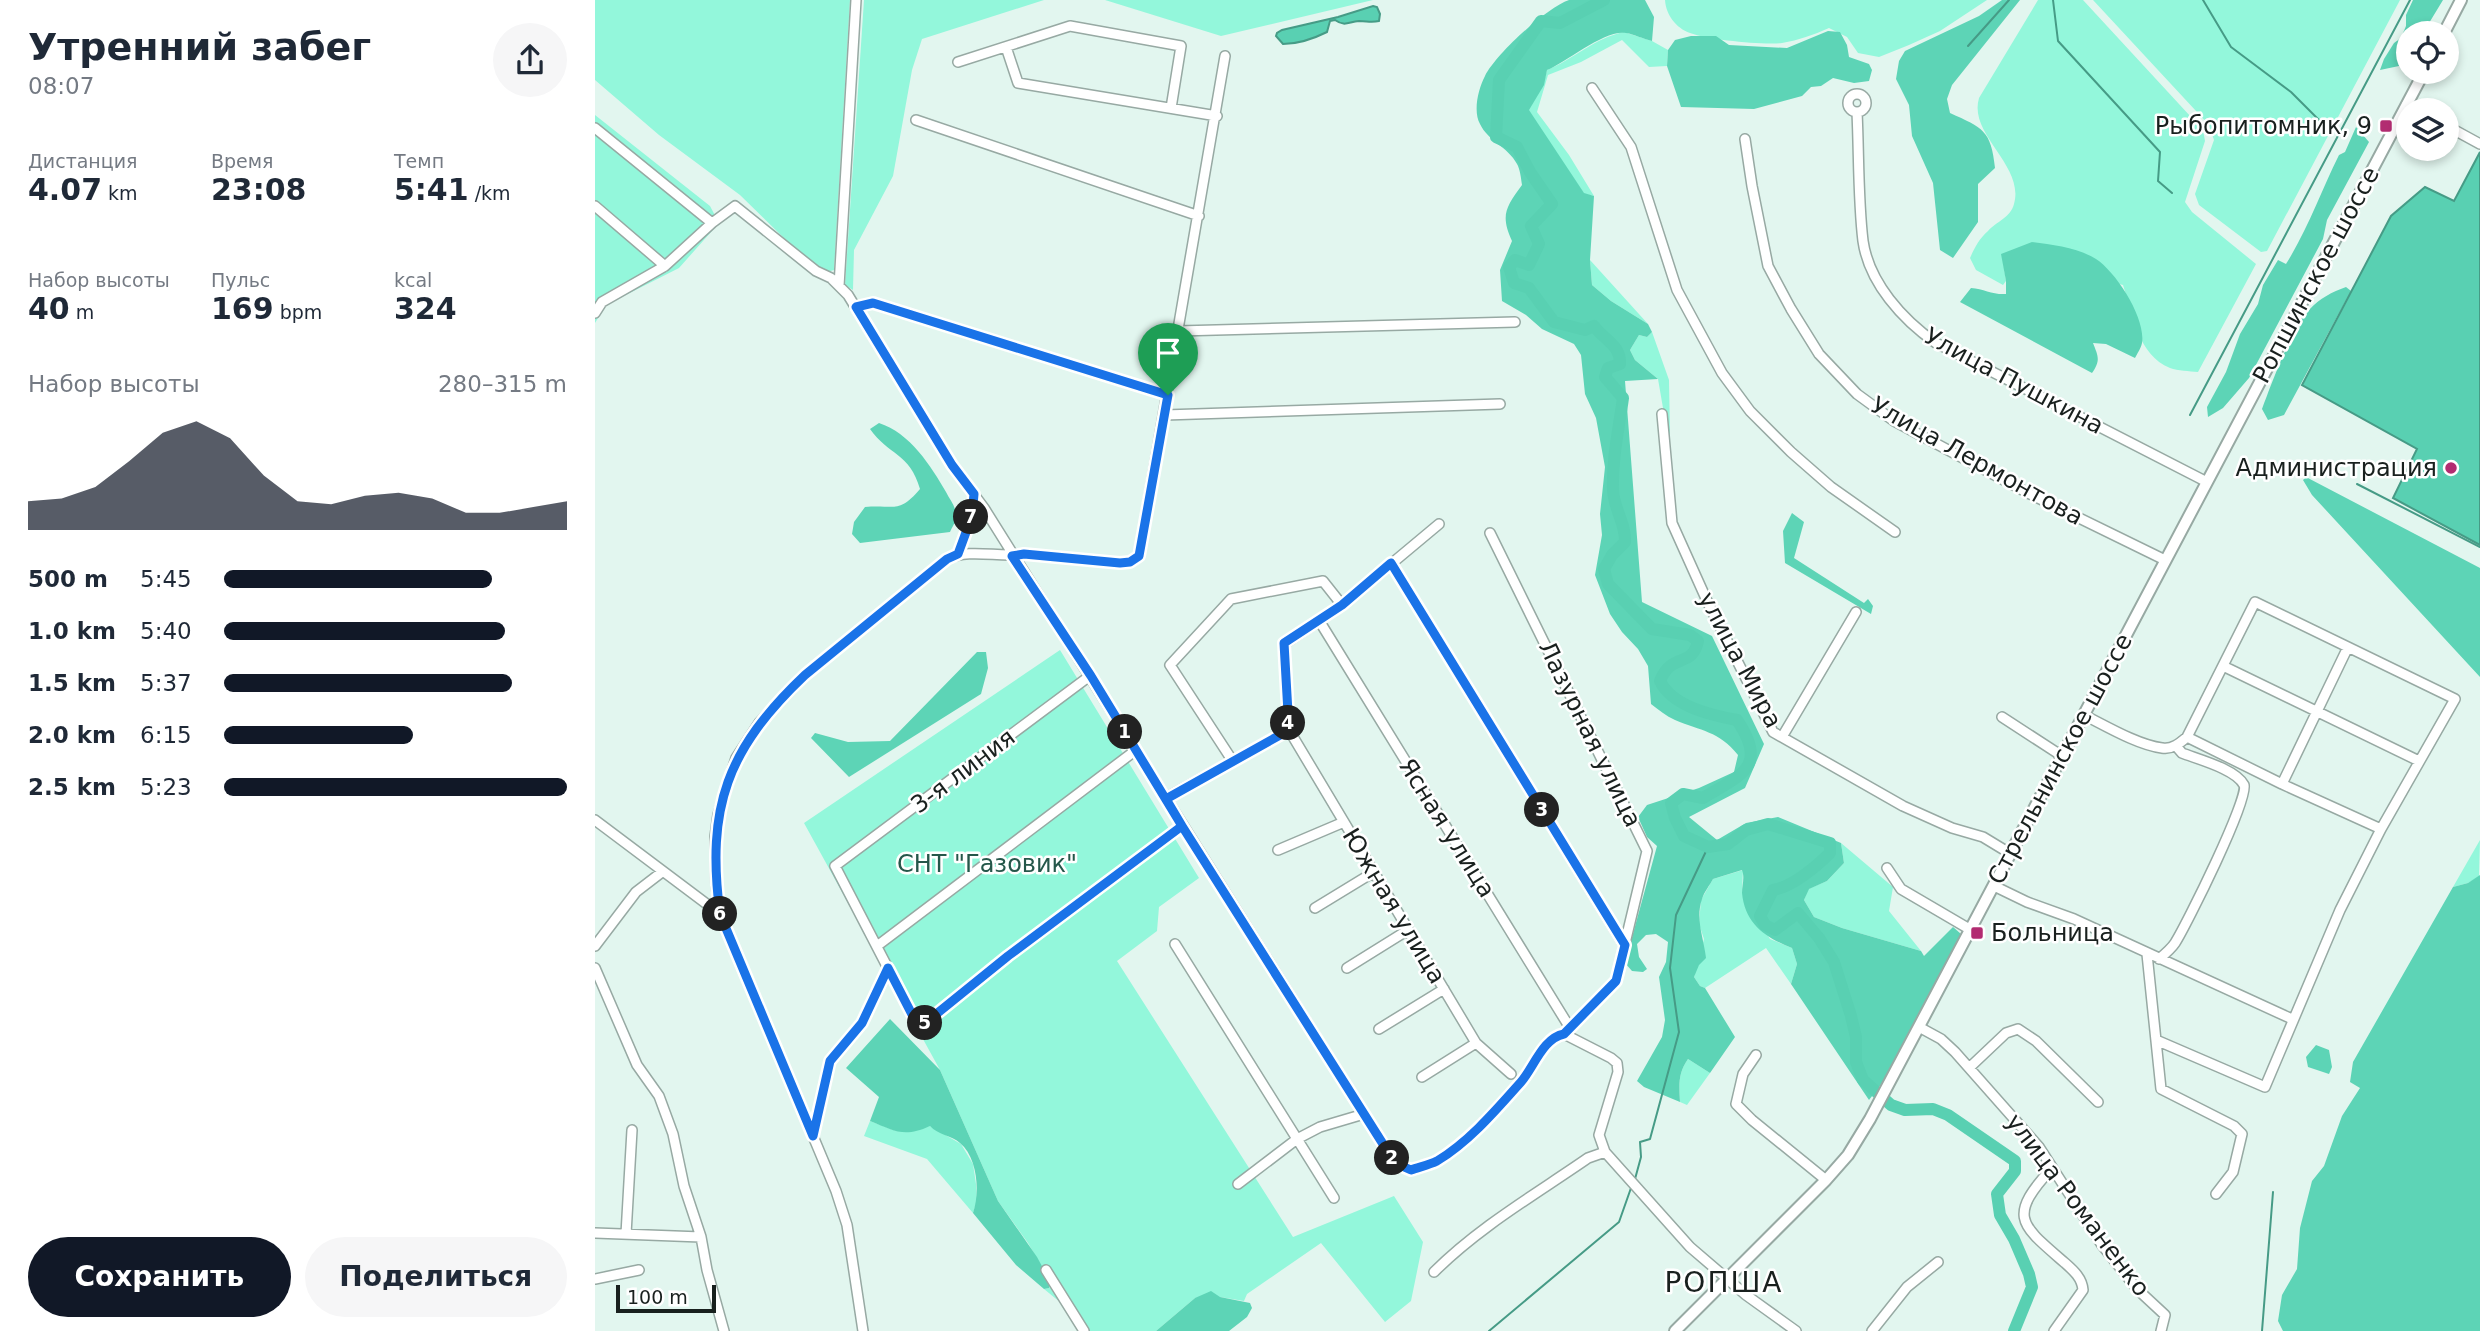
<!DOCTYPE html>
<html lang="ru">
<head>
<meta charset="utf-8">
<style>
	:root { --surface:#fff; --page:#f6f6f7; --text:#1f2937; --muted:#747a83; --accent:#111827 }
	body { margin:0; font-family:"DejaVu Sans",sans-serif; background:var(--page); color:var(--text); height:100vh; display:flex; flex-direction:column; font-size:26px; white-space:nowrap }
	* { box-sizing:border-box; margin:0 }
	p { font-size:23px; color:var(--muted) }
	.icon { flex:none; width:38px; height:38px; fill:none; stroke:currentColor; stroke-width:2; stroke-linecap:round; stroke-linejoin:round }
	.map { position:relative; flex:1; overflow:hidden }
	.drawer { display:flex; flex-direction:column; background:var(--surface); width:595px }
	.drawer>* { flex:none }
	.tools { position:absolute; left:1801px; top:21px; display:grid; gap:14px }
	.tools a { display:grid; place-items:center; width:63px; height:63px; border-radius:50%; background:var(--surface); box-shadow:0 4px 10px #0003; font-size:35px }
	.scale { position:absolute; left:21px; bottom:18px; width:100px; box-sizing:border-box; padding-left:7px; border:4px solid #19201e; border-top:0; font-size:19px; line-height:24px; white-space:nowrap; color:#19201e; -webkit-text-stroke:5px #fff; paint-order:stroke }
	.pin { position:absolute; display:grid; place-items:center; width:60px; height:60px; color:#fff; margin:-72px -30px; border-radius:50% 50% 50% 0; rotate:-45deg; box-shadow:0 0 7px #0007 }
	.pin .icon { rotate:45deg }
	.km { position:absolute; width:35px; height:35px; margin:-18px; border-radius:50%; background:#222; color:#fff; font-size:19px; line-height:35px; text-align:center }
	.round { display:grid; place-items:center; flex:none; width:74px; height:74px; border-radius:37px; background:var(--page) }
	.overview { display:flex; align-items:center; justify-content:space-between; height:119px; padding:0 28px }
	h1 { font-size:38px; font-weight:600; line-height:52px }
	.figures { display:grid; grid-template-columns:repeat(3,1fr); gap:10px; height:119px; padding:7px 28px }
	.figures div { display:grid; align-content:center }
	.figures b { font-size:30px; font-weight:600 }
	.figures small { font-size:19px; font-weight:400 }
	.figures p { font-size:19px }
	.chart { height:196px; padding:14px 28px }
	.chart p { display:flex; justify-content:space-between }
	.chart svg { width:100%; height:126px; margin-top:7px; fill:var(--accent); opacity:.7 }
	.cta { display:flex; gap:14px; margin-top:auto; padding:14px 28px }
	.cta a { flex:1; height:80px; border-radius:42px; background:var(--accent); color:#fff; font-size:28px; font-weight:600; line-height:80px; text-align:center }
	.cta a+a { background:var(--page); color:var(--text) }
	ul { padding:0 28px; list-style:none; font-size:23px }
	li { display:grid; grid-template-columns:112px 84px 1fr; align-items:center; height:52px }
	li i { height:18px; border-radius:9px; background:var(--accent) }
	main { display:flex; flex:1; min-height:0 }
	.map>svg:first-child { display:block }
	.green { fill:#93f7db }
	.forest { fill:#5dd4b6 }
	.water { fill:#59d0b2; stroke:#469b86; stroke-width:2 }
	.lines { fill:none; stroke-linecap:round; stroke-linejoin:round }
	.stream { stroke:#469b86; stroke-width:2 }
	.river { stroke:#59d0b2; stroke-width:12 }
	.minor-casing { stroke:#97a9a3; stroke-width:12 }
	.major-casing { stroke:#97a9a3; stroke-width:14 }
	.minor { stroke:#fff; stroke-width:9 }
	.major { stroke:#fff; stroke-width:10 }
	.route-casing { stroke:#fff; stroke-width:14 }
	.route { stroke:#1a73e8; stroke-width:9 }
	.poi-dot { fill:#b22c71; stroke:#fff; stroke-width:2.5 }
	.labels { text-anchor:middle; dominant-baseline:central; stroke-width:5; stroke-linejoin:round; paint-order:stroke }
	.poi-label { font-size:24px; fill:#19201e; stroke:#fff; text-anchor:end }
	.street-label { font-size:24px; fill:#19201e; stroke:#fff }
	.park-label { font-size:24px; fill:#25574a; stroke:#fff }
	.quarter-label { font-size:28px; letter-spacing:2px; fill:#19201e; stroke:#fff }
</style>
</head>
<body>
<main>
<section class="drawer">
<div class="overview"><div><h1>Утренний забег</h1><p>08:07</p></div><a class="round"><svg class="icon" aria-label="share" viewBox="0 0 24 24"><path d="M12 15V3M7 8l5-5 5 5M5 13v7h14v-7"/></svg></a></div>
<div class="figures">
<div><p>Дистанция</p><b>4.07<small> km</small></b></div>
<div><p>Время</p><b>23:08</b></div>
<div><p>Темп</p><b>5:41<small> /km</small></b></div>
</div>
<div class="figures">
<div><p>Набор высоты</p><b>40<small> m</small></b></div>
<div><p>Пульс</p><b>169<small> bpm</small></b></div>
<div><p>kcal</p><b>324</b></div>
</div>
<div class="chart"><p><span>Набор высоты</span>280–315 m</p>
<svg viewBox="0 0 160 44" preserveAspectRatio="none"><path d="M0 44V34L10 33L20 29L30 20L40 10L50 6L60 12L70 25L80 34L90 35L100 32L110 31L120 33L130 38L140 38L150 36L160 34V44z"/></svg>
</div>
<ul>
<li><b>500 m</b>5:45<i style="width:78%"></i></li>
<li><b>1.0 km</b>5:40<i style="width:82%"></i></li>
<li><b>1.5 km</b>5:37<i style="width:84%"></i></li>
<li><b>2.0 km</b>6:15<i style="width:55%"></i></li>
<li><b>2.5 km</b>5:23<i style="width:100%"></i></li>
</ul>
<div class="cta"><a>Сохранить</a><a>Поделиться</a></div>
</section>
<div class="map">
<svg width="1885" height="1331" viewBox="0 0 1885 1331">
	<rect width="100%" height="100%" fill="#e2f6ef"/>
	<path class="green" d="M 0,0 L 255,0 L 239,270 L 232,272 L 202,251 L 145,195 L 64,135 L 0,80 Z
		M 269,0 L 449,0 L 327,39 L 317,70 L 298,176 L 259,250 L 258,290 L 250,285 Z
		M 510,0 L 778,0 L 626,36 Z
		M 1070,0 L 1392,0 L 1345,31 L 1314,45 L 1284,57 L 1263,53 L 1252,37 L 1234,28 C 1218,35 1204,40 1187,43 C 1167,45 1114,40 1095,33 C 1081,28 1071,15 1070,0 Z
		M 1443,0 L 1488,0 L 1608,130 L 1610,141 L 1590,202 L 1597,212 L 1661,264 L 1603,372 C 1594,371 1583,371 1575,368 C 1543,355 1538,315 1528,285 L 1407,254 L 1411,281 L 1408,285 L 1381,270 L 1375,258 C 1380,247 1384,239 1393,231 C 1401,222 1416,217 1419,204 C 1430,165 1373,135 1384,98 Z
		M 1498,0 L 1805,0 L 1672,251 L 1666,252 L 1604,205 L 1600,194 L 1619,140 L 1614,125 Z
		M 1029,32 L 1057,41 L 1073,50 L 1072,66 L 1054,67 L 1027,40 L 986,62 L 953,75 L 942,112 L 974,155 L 999,196 L 989,194 L 933,110 L 948,85 L 952,70 C 979,59 999,38 1029,32 Z
		M 0,115 L 115,206 L 124,223 L 84,268 L 11,305 L 0,323 Z
		M 995,260 L 1053,324 L 1016,301 L 997,285 Z
		M 1057,332 L 1074,380 L 1075,434 L 1073,437 L 1063,379 L 1040,360 L 1035,350 L 1044,335 L 1052,337 Z
		M 465,650 L 604,878 L 564,907 L 562,931 L 522,961 L 698,1237 L 799,1196 L 828,1242 L 816,1301 L 790,1322 L 726,1243 L 652,1294 L 649,1301 L 625,1297 L 600,1298 L 561,1331 L 488,1331 L 471,1307 L 449,1289 L 454,1288 L 455,1281 L 433,1243 L 403,1201 L 345,1070 L 209,823 Z
		M 1885,840 L 1884,877 L 1873,883 L 1858,887 Z
		M 1246,843 L 1298,887 L 1294,911 L 1326,951 L 1247,928 L 1219,917 L 1209,900 L 1213,889 L 1232,881 L 1249,863 Z
		M 1148,870 L 1147,892 L 1175,939 L 1197,948 L 1202,964 L 1196,984 L 1171,948 L 1110,988 L 1105,986 L 1099,977 L 1109,939 L 1104,924 L 1106,900 L 1118,879 Z
		M 1093,1059 L 1115,1073 L 1092,1105 L 1085,1102 C 1084,1085 1083,1073 1093,1059 Z
		M 275,1121 L 301,1131 L 335,1126 L 366,1144 L 378,1164 L 381,1184 L 382,1201 L 378,1213 L 332,1159 L 269,1136 Z"/>
	<path class="forest" d="M 974,0 L 1050,0 L 1059,17 L 1057,41 C 1048,39 1039,34 1031,33 C 1010,29 972,62 952,70 L 949,85 L 934,110 L 989,193 L 999,196 L 995,260 L 997,285 L 1016,301 L 1053,324 L 1057,332 L 1052,337 L 1044,335 L 1035,350 L 1040,360 L 1063,379 L 1030,381 L 1047,602 L 1117,636 L 1169,744 L 1150,788 L 1094,817 L 1122,840 L 1151,823 L 1183,817 L 1246,843 L 1249,863 L 1232,881 L 1214,889 L 1209,900 L 1219,917 L 1247,928 L 1326,951 L 1329,956 L 1358,927 L 1366,934 L 1291,1078 L 1274,1100 L 1196,984 L 1202,964 L 1197,948 C 1171,938 1150,924 1147,893 C 1147,885 1150,878 1147,870 L 1118,879 C 1115,885 1109,892 1107,899 C 1100,919 1109,939 1111,958 L 1104,965 L 1099,977 L 1105,986 L 1110,988 L 1140,1037 L 1115,1073 L 1093,1059 C 1083,1073 1084,1085 1085,1102 L 1049,1087 L 1042,1081 L 1067,1037 L 1070,1020 L 1064,977 L 1071,962 L 1073,942 L 1061,934 L 1051,935 L 1042,944 L 1044,957 L 1052,969 L 1048,972 L 1037,971 L 1030,963 L 1062,846 L 1052,837 L 1043,817 L 1052,805 L 1104,788 L 1139,772 L 1143,755 C 1124,731 1106,731 1080,720 C 1071,716 1064,710 1056,704 L 1053,666 L 1043,649 L 1027,632 L 1015,614 L 1000,575 L 1007,535 L 1005,514 L 1010,467 L 1001,418 L 990,394 L 986,355 L 979,344 L 947,329 L 931,315 L 907,301 L 905,270 L 917,241 C 905,215 911,207 927,185 C 926,178 925,169 922,164 C 913,147 893,141 885,124 C 878,112 883,89 890,76 C 901,54 951,8 974,0 Z
		M 1407,0 L 1425,0 L 1357,85 L 1352,99 L 1355,113 C 1388,128 1396,130 1400,168 L 1383,184 L 1383,222 L 1358,258 L 1345,250 L 1338,183 L 1317,136 L 1314,105 L 1301,79 L 1304,61 L 1310,51 L 1384,16 Z
		M 1818,0 L 1848,0 L 1828,33 L 1813,33 L 1813,54 L 1804,66 L 1785,70 L 1789,59 L 1799,43 L 1806,38 L 1811,26 L 1811,15 Z
		M 1233,31 L 1245,32 L 1252,45 L 1254,57 L 1274,64 L 1277,70 L 1274,81 L 1259,83 L 1238,78 L 1226,86 L 1216,87 L 1207,96 L 1159,109 L 1086,107 L 1072,66 L 1073,50 L 1080,40 L 1096,36 L 1121,36 L 1134,45 L 1192,48 Z
		M 1761,127 L 1774,142 L 1732,220 L 1728,239 L 1654,378 L 1628,408 L 1613,417 L 1612,407 L 1631,372 L 1645,334 L 1663,304 L 1668,285 L 1683,260 L 1691,264 C 1713,229 1726,191 1744,155 L 1750,152 Z
		M 1437,242 C 1459,245 1481,247 1501,259 C 1521,272 1551,318 1547,343 C 1546,348 1542,354 1540,358 L 1511,344 L 1498,343 C 1503,356 1506,360 1497,373 L 1365,302 L 1376,288 C 1389,289 1398,295 1411,294 L 1411,281 L 1406,254 Z
		M 1751,287 L 1756,291 L 1689,415 L 1673,420 L 1667,409 C 1676,385 1697,327 1714,310 C 1725,298 1737,292 1751,287 Z
		M 284,423 C 315,433 336,466 351,492 C 355,500 362,508 361,517 C 361,522 357,527 355,532 L 265,543 L 257,534 L 259,522 L 270,507 C 299,504 303,515 325,489 C 315,453 293,455 275,429 Z
		M 1711,477 L 1885,568 L 1885,677 L 1717,495 L 1708,480 Z
		M 1197,513 L 1209,522 L 1199,558 L 1269,603 L 1273,599 L 1278,606 L 1276,614 L 1190,563 L 1188,531 Z
		M 382,652 L 391,652 L 393,668 L 386,694 L 254,777 L 216,738 L 220,733 L 253,742 L 295,741 Z
		M 1885,875 L 1885,1331 L 1688,1331 L 1683,1321 L 1687,1295 L 1702,1269 L 1705,1228 L 1717,1181 L 1729,1166 L 1747,1116 L 1765,1088 L 1755,1082 L 1758,1062 L 1858,887 L 1873,883 Z
		M 295,1019 L 345,1070 L 403,1201 L 442,1257 L 455,1281 L 454,1288 L 449,1289 L 421,1265 L 378,1213 C 385,1193 383,1158 365,1143 C 356,1135 343,1135 335,1126 C 309,1138 300,1131 275,1121 L 284,1097 L 251,1068 Z
		M 1721,1045 L 1734,1050 L 1737,1067 L 1734,1074 L 1713,1067 L 1711,1057 Z
		M 616,1291 L 625,1297 L 655,1303 L 657,1308 L 652,1317 L 634,1331 L 561,1331 L 600,1298 Z"/>
	<path class="water" d="M 778,6 L 782,7 L 785,14 L 784,21 C 776,23 772,21 764,21 C 753,22 750,27 740,20 L 735,21 L 732,32 C 718,39 703,44 688,44 L 681,36 L 682,33 L 687,30 L 743,17 Z
		M 1885,152 L 1885,545 L 1798,498 L 1822,449 L 1707,385 L 1796,216 L 1830,187 L 1859,201 Z"/>
	<g class="lines">
		<path class="stream" d="M 1458,0 L 1463,41 L 1565,152 L 1563,181 L 1577,193
			M 1608,0 L 1636,47 L 1696,92 L 1734,130
			M 1373,46 L 1414,0
			M 1595,415 L 1815,0
			M 1762,484 L 1885,547
			M 1040,1179 L 1046,1157 L 1045,1142 L 1055,1139 L 1084,1032 L 1075,968 L 1081,915 L 1113,847
			M 894,1331 L 1024,1222 L 1036,1188
			M 1667,1331 L 1678,1192"/>
		<path class="river" d="M 1009,0 L 965,23 L 946,21 L 904,80 L 901,137 L 922,147 L 935,172 L 957,204 L 936,226 L 944,244 L 934,265 L 920,260 L 914,267 L 919,283 L 934,288 L 959,322 L 990,330 L 999,326 C 1009,340 1026,345 1025,364 L 1013,368 L 1010,377 L 1028,398 C 1024,428 1017,458 1018,489 C 1018,508 1031,523 1030,542 L 1017,555 L 1009,569 L 1013,584 L 1057,629 L 1095,635 L 1103,641 C 1097,669 1077,651 1065,681 C 1077,706 1115,715 1142,720 C 1174,767 1146,775 1108,798 L 1088,794 L 1076,803 L 1080,818 L 1089,836 L 1113,847 L 1133,844 L 1151,830 L 1173,824 L 1235,843 L 1235,853 C 1221,867 1197,887 1178,890 L 1165,916 L 1170,925 L 1180,930 L 1203,913 L 1224,938 L 1239,962 L 1256,1016 L 1261,1037 L 1261,1062 L 1268,1080 L 1296,1105 L 1310,1110 L 1338,1109 L 1353,1115 L 1420,1161 L 1420,1171 L 1402,1194 L 1405,1215 L 1419,1239 L 1434,1274 L 1437,1287 L 1419,1331"/>
		<defs>
			<path id="minor" d="M 411,47 L 423,83 L 622,116
				M 363,62 L 475,26 L 586,46 L 576,108
				M 997,88 L 1036,147 L 1082,290 L 1127,373 L 1155,411 L 1196,452 L 1236,487 L 1300,532
				M1253 103a9 9 0 1 1 18 0a9 9 0 1 1-18 0Z
				M 1812,104 L 1823,110
				M 1262,112 C 1264,153 1263,200 1268,241 C 1274,283 1308,320 1341,343 L 1612,482
				M 321,120 L 604,216
				M 1852,126 L 1885,144
				M 0,128 L 117,223
				M 1150,139 L 1157,186 L 1173,266 L 1196,309 L 1224,354 L 1262,394 L 1299,421 L 1433,493 L 1570,560
				M 0,206 L 70,266
				M 244,286 L 261,0
				M 261,307 L 277,303 L 573,395
				M 0,313 L 7,302 L 70,266 L 117,223 L 140,206 L 221,271 L 236,278 L 253,295 L 357,465 L 389,508 L 800,1163 L 816,1170 C 824,1167 834,1166 842,1161 C 874,1142 901,1109 926,1082 C 939,1067 949,1037 969,1034 L 1016,1058 L 1022,1063 L 1023,1072 L 1004,1135 L 1010,1152 L 1095,1247 L 1151,1295 L 1201,1331
				M 584,331 L 920,322
				M 1067,414 L 1077,523 L 1113,603 L 1178,732 L 1308,806 L 1357,828 L 1388,837 L 1416,854
				M 570,415 L 905,404
				M 895,533 L 1052,851 L 1021,981 L 975,1028
				M 363,554 L 377,516 L 379,494
				M 796,563 L 1029,945
				M 725,622 L 975,1028 L 972,1031
				M 1628,666 L 1824,761
				M 496,675 L 240,866 L 324,1028 L 413,956 L 587,826
				M 1489,715 C 1511,726 1543,745 1567,748 C 1577,750 1585,743 1592,737 L 1660,602 L 1860,699 L 1786,829 L 1745,910 L 1670,1087 L 1561,1040
				M 1407,717 L 1467,756
				M 694,730 L 881,1043 L 916,1074
				M 1187,737 L 1261,612
				M 1592,737 L 1687,784 L 1786,829
				M 637,760 L 575,665 L 636,599 L 728,581 L 747,605
				M 1687,784 L 1753,647
				M 571,798 L 694,730 L 689,644 L 747,605 L 844,524
				M 0,820 L 125,914 L 241,1191 L 252,1225 L 268,1331
				M 683,850 L 749,822
				M 1292,868 L 1306,889 L 1376,930
				M 1399,886 L 1432,902 L 1479,919 L 1697,1019
				M 720,908 L 779,872
				M 125,914 L 121,885 L 120,837 L 123,815 L 141,758 L 164,723 L 210,675 L 352,559 C 375,548 404,558 429,554 L 525,563 L 535,562 L 544,556 L 630,56
				M 580,944 L 739,1198
				M 0,946 L 41,892 L 67,872
				M 282,946 L 541,750
				M 1552,954 L 1566,1089 L 1639,1126 L 1647,1134 L 1638,1172 L 1621,1194
				M 1564,959 C 1570,954 1576,949 1580,943 C 1591,926 1655,797 1649,785 C 1641,769 1602,759 1587,753 L 1581,746
				M 0,968 L 42,1065 L 64,1096 L 78,1134 L 89,1186 L 106,1237 L 112,1270 L 129,1331
				M 752,968 L 813,930
				M 1324,1027 L 1346,1039 L 1360,1052 L 1444,1147 L 1507,1245 L 1542,1289 L 1570,1315 L 1566,1331
				M 784,1029 L 849,989
				M 1161,1055 L 1148,1074 L 1141,1104 L 1157,1120 L 1231,1180
				M 1374,1068 L 1411,1033 L 1423,1029 L 1441,1041 L 1503,1102
				M 827,1077 L 881,1043
				M 218,1136 L 235,1061 L 267,1023 L 294,968
				M 1457,1168 C 1412,1217 1425,1224 1470,1263 C 1479,1271 1487,1278 1488,1290 L 1459,1331
				M 643,1184 L 702,1139 L 725,1127 L 769,1114
				M 0,1233 L 106,1237
				M 31,1234 L 37,1130
				M 451,1270 L 489,1331
				M 839,1272 C 884,1227 941,1194 993,1158 L 1010,1152
				M 0,1279 L 44,1270
				M 1277,1331 L 1312,1287 L 1343,1262"/>
			<path id="major" d="M 1849,33 L 1866,0
				M 1080,1331 L 1231,1180 L 1253,1155 L 1275,1119 L 1829,72"/>
		</defs>
		<use href="#minor" class="minor-casing"/>
		<use href="#major" class="major-casing"/>
		<use href="#minor" class="minor"/>
		<use href="#major" class="major"/>
	</g>
	<g class="lines">
		<defs>
			<path id="route" d="M 573,395 L 544,556 L 535,562 L 525,563 L 429,554 L 417,556 L 496,676 L 587,826 L 800,1163 L 816,1170 C 824,1167 834,1165 842,1161 C 874,1142 902,1109 926,1082 C 939,1067 948,1038 969,1034 L 1021,981 L 1030,945 L 796,563 L 747,605 L 689,643 L 694,730 L 571,799 L 587,826 L 413,956 L 324,1028 L 293,968 L 267,1023 L 235,1061 L 218,1136 L 125,914 C 111,807 132,749 210,675 L 352,559 L 363,554 L 377,516 L 379,494 L 357,465 L 261,307 L 278,303 L 573,395"/>
		</defs>
		<use href="#route" class="route-casing"/>
		<use href="#route" class="route"/>
	</g>
	<g class="poi-dot">
		<rect x="1784" y="119" width="14" height="14" rx="3.5"/>
		<circle cx="1856" cy="468" r="7"/>
		<rect x="1375" y="926" width="14" height="14" rx="3.5"/>
	</g>
	<g class="labels">
		<g class="poi-label">
			<text x="1777" y="126">Рыбопитомник, 9</text>
			<text x="1842" y="468">Администрация</text>
			<text x="1396" y="933" text-anchor="start">Больница</text>
		</g>
		<g class="street-label">
			<text transform="translate(1721 275) rotate(-62)">Ропшинское шоссе</text>
			<text transform="translate(1419 381) rotate(28)">Улица Пушкина</text>
			<text transform="translate(1382 461) rotate(29)">Улица Лермонтова</text>
			<text transform="translate(1145 660) rotate(62)">улица Мира</text>
			<text transform="translate(995 734) rotate(64)">Лазурная улица</text>
			<text transform="translate(1465 759) rotate(-62)">Стрельнинское шоссе</text>
			<text transform="translate(368 771) rotate(-37)">3-я линия</text>
			<text transform="translate(852 828) rotate(58)">Ясная улица</text>
			<text transform="translate(799 906) rotate(59)">Южная улица</text>
			<text transform="translate(1483 1205) rotate(53)">улица Романенко</text>
		</g>
		<g class="park-label">
			<text x="392" y="864">СНТ "Газовик"</text>
		</g>
		<g class="quarter-label">
			<text x="1129" y="1282">РОПША</text>
		</g>
	</g>
</svg>
<div class="tools">
<a><svg class="icon" aria-label="locate" viewBox="0 0 24 24"><circle cx="12" cy="12" r="6"/><path d="M12 2v4M12 18v4M2 12h4M18 12h4"/></svg></a>
<a><svg class="icon" aria-label="layers" viewBox="0 0 24 24"><path d="M12 4l9 5-9 5-9-5zM3 14l9 5 9-5"/></svg></a>
</div>
<div class="scale">100 m</div>
<div class="pin" style="left:573px;top:395px;background:#1e9e55"><svg class="icon" aria-label="arrive" viewBox="0 0 24 24"><path d="M6 21V4h12l-3 4 3 4H6"/></svg></div>
<b class="km" style="left:530px;top:732px">1</b>
<b class="km" style="left:797px;top:1158px">2</b>
<b class="km" style="left:947px;top:810px">3</b>
<b class="km" style="left:693px;top:723px">4</b>
<b class="km" style="left:330px;top:1023px">5</b>
<b class="km" style="left:125px;top:914px">6</b>
<b class="km" style="left:376px;top:517px">7</b>
</div>
</main>
</body>
</html>
